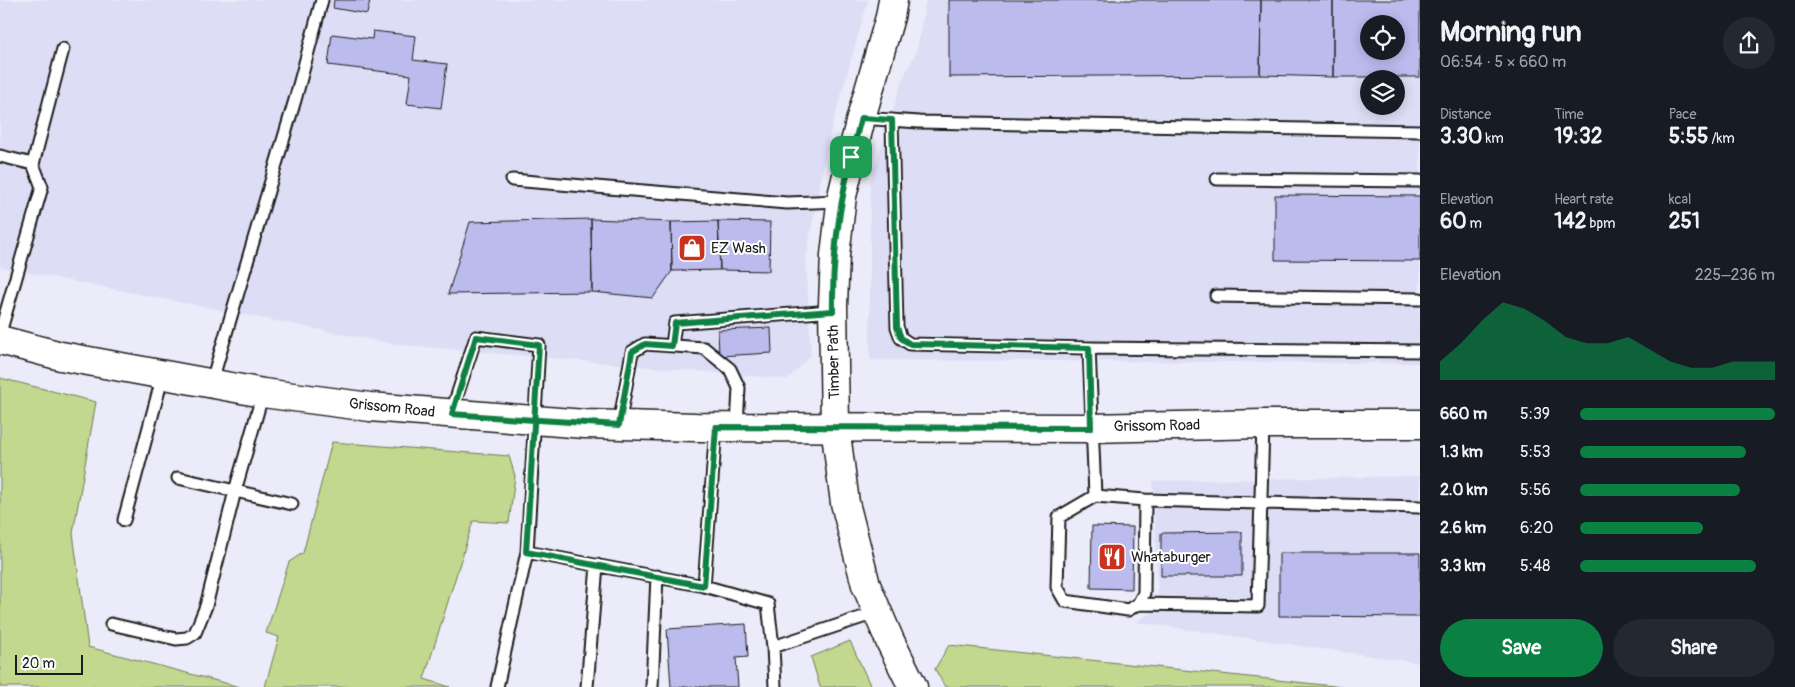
<!DOCTYPE html>
<html lang="en">
<head>
<meta charset="utf-8">
<style>
	:root { --surface:#171b24; --page:#242831; --text:#f1f3f6; --muted:#9ea1a6; --accent:#0b8043 }
	body { margin:0; font-family:Pangolin,sans-serif; background:var(--page); color:var(--text); height:100vh; display:flex; flex-direction:column; font-size:19px; white-space:nowrap }
	* { box-sizing:border-box; margin:0 }
	p { font-size:16px; color:var(--muted) }
	.icon { flex:none; width:28px; height:28px; fill:none; stroke:currentColor; stroke-width:2; stroke-linecap:round; stroke-linejoin:round }
	.map { position:relative; flex:1; overflow:hidden }
	.sheet { display:flex; flex-direction:column; background:var(--surface); width:375px }
	.sheet>* { flex:none }
	.tools { position:absolute; left:1360px; top:15px; display:grid; gap:10px }
	.tools a { display:grid; place-items:center; width:45px; height:45px; border-radius:50%; background:var(--surface); box-shadow:0 2px 12px #0003; font-size:25px }
	.scale { position:absolute; left:15px; bottom:12px; width:68px; box-sizing:border-box; padding-left:5px; border:2px solid #1c1c1c; border-top:0; font-size:14px; line-height:18px; white-space:nowrap; color:#1c1c1c; -webkit-text-stroke:4px #fff; paint-order:stroke }
	.pin { position:absolute; display:grid; place-items:center; width:42px; height:42px; color:#fff; margin:-21px; border-radius:10px; box-shadow:0 2px 8px #0006 }
	.round { display:grid; place-items:center; flex:none; width:52px; height:52px; border-radius:26px; background:var(--page) }
	.head { display:flex; align-items:center; justify-content:space-between; height:85px; padding:0 20px }
	h1 { font-size:28px; font-weight:700; line-height:38px }
	.figures { display:grid; grid-template-columns:repeat(3,1fr); gap:8px; height:85px; padding:5px 20px }
	.figures div { display:grid; align-content:center }
	.figures b { font-size:21px; font-weight:700 }
	.figures small { font-size:14px; font-weight:400 }
	.figures p { font-size:14px }
	.chart { height:140px; padding:10px 20px }
	.chart p { display:flex; justify-content:space-between }
	.chart svg { width:100%; height:90px; margin-top:5px; fill:var(--accent); opacity:.7 }
	.cta { display:flex; gap:10px; margin-top:auto; padding:10px 20px }
	.cta a { flex:1; height:58px; border-radius:30px; background:var(--accent); color:#fff; font-size:20px; font-weight:700; line-height:58px; text-align:center }
	.cta a+a { background:var(--page); color:var(--text) }
	ul { padding:0 20px; list-style:none; font-size:16px }
	li { display:grid; grid-template-columns:80px 60px 1fr; align-items:center; height:38px }
	li i { height:12px; border-radius:6px; background:var(--accent) }
	main { display:flex; flex:1; min-height:0 }
	.map>svg:first-child { display:block }
	.built { fill:#ddddf6; fill-rule:evenodd }
	.green { fill:#c2d88e; stroke:#6f7a55 }
	.building { fill:#bbbbed; stroke:#1c1c1c; fill-rule:evenodd }
	.lines { fill:none; stroke-linecap:round; stroke-linejoin:round }
	.service-casing { stroke:#1c1c1c; stroke-width:15 }
	.tertiary-casing { stroke:#1c1c1c; stroke-width:31 }
	.primary-casing { stroke:#1c1c1c; stroke-width:31 }
	.service { stroke:#fff; stroke-width:11 }
	.tertiary { stroke:#fff; stroke-width:28 }
	.primary { stroke:#fff; stroke-width:28 }
	.route-casing { stroke:#fff; stroke-width:10 }
	.route { stroke:#0b8043; stroke-width:6 }
	.labels { text-anchor:middle; dominant-baseline:central; stroke-width:4; stroke-linejoin:round; paint-order:stroke }
	.poi-label { font-size:15px; fill:#1c1c1c; stroke:#fff; text-anchor:start }
	.street-label { font-size:15px; fill:#1c1c1c; stroke:#fff }
</style>
</head>
<body>
<main>
<div class="map">
<svg width="1420" height="687" viewBox="0 0 1420 687">
	<rect width="100%" height="100%" fill="#ebebfa"/>
	<filter id="ink" filterUnits="userSpaceOnUse"><feTurbulence type="fractalNoise" baseFrequency=".02" numOctaves="2"/><feDisplacementMap in="SourceGraphic" scale="10" xChannelSelector="R" yChannelSelector="G"/><feConvolveMatrix kernelMatrix="1 2 1 2 8 2 1 2 1" color-interpolation-filters="sRGB"/></filter>
	<g filter="url(#ink)">
		<path class="built" d="M 0,0 L 868,0 L 828,141 L 806,258 L 811,355 L 788,379 L 393,344 L 0,267 Z
			M 926,0 L 1420,0 L 1420,363 L 870,360 L 870,181 L 903,78 L 916,53 ZM 1369,24 L 1396,24 L 1396,51 L 1369,51 ZM 1369,79 L 1396,79 L 1396,106 L 1369,106 Z
			M 1420,476 L 1420,663 L 1136,622 L 1152,612 L 1158,597 L 1153,481 Z"/>
		<path class="green" d="M 0,378 L 96,402 L 73,533 L 88,647 L 240,687 L 0,687 Z
			M 332,442 L 509,456 L 515,476 L 509,523 L 473,521 L 424,679 L 450,687 L 265,687 L 279,637 L 266,633 L 289,562 L 303,553 Z
			M 850,641 L 871,687 L 820,687 L 811,657 Z
			M 949,645 L 1343,687 L 945,687 L 935,669 Z"/>
		<path class="building" d="M 334,0 L 370,0 L 367,14 L 333,8 Z
			M 949,0 L 1261,0 L 1260,75 L 949,77 Z
			M 1261,0 L 1333,0 L 1333,77 L 1260,75 Z
			M 1333,0 L 1420,0 L 1420,77 L 1333,77 ZM 1369,24 L 1396,24 L 1396,51 L 1369,51 Z
			M 373,31 L 416,36 L 413,60 L 447,64 L 441,108 L 407,104 L 411,75 L 328,65 L 332,34 L 372,39 Z
			M 1275,195 L 1420,196 L 1420,261 L 1275,260 Z
			M 591,219 L 671,222 L 672,271 L 653,298 L 592,292 Z
			M 591,219 L 592,292 L 448,294 L 470,222 Z
			M 718,221 L 720,270 L 672,271 L 671,222 Z
			M 718,221 L 770,222 L 769,271 L 720,270 Z
			M 771,328 L 772,353 L 719,356 L 718,330 Z
			M 1092,526 L 1133,527 L 1132,589 L 1091,588 Z
			M 1242,532 L 1242,576 L 1161,576 L 1161,533 Z
			M 1279,553 L 1420,553 L 1420,617 L 1279,616 Z
			M 746,624 L 748,657 L 736,658 L 738,687 L 671,687 L 667,629 Z"/>
		<g class="lines">
			<defs>
				<path id="service" d="M 861,118 L 919,122 L 1420,131
					M 892,120 L 897,327 L 901,338 L 910,344 L 1089,348 L 1420,351
					M 0,156 L 33,164
					M 1217,179 L 1420,181
					M 512,180 L 787,203 L 841,201
					M 1216,296 L 1420,299
					M 0,333 L 42,187 L 33,164 L 63,49
					M 672,346 L 675,323 L 833,311
					M 1089,348 L 1095,496
					M 211,384 L 295,100 L 322,0
					M 451,414 L 476,337 L 539,345 L 527,552 L 704,586 L 768,604 L 773,647 L 775,687
					M 619,425 L 632,352 L 645,344 L 704,348 L 730,369 L 739,388 L 737,427
					M 178,478 L 292,504
					M 1145,500 L 1144,593 L 1138,604 L 1128,610 L 1065,601 L 1057,587 L 1059,517 L 1095,496 L 1145,500 L 1420,507
					M 124,520 L 163,375
					M 704,586 L 716,427
					M 1138,604 L 1258,606 L 1263,424
					M 111,624 L 176,639 L 187,638 L 195,633 L 206,606 L 235,491 L 263,393
					M 773,647 L 878,612
					M 497,687 L 527,552
					M 587,687 L 597,565
					M 652,687 L 657,576"/>
				<path id="tertiary" d="M 893,0 L 890,17 L 861,118 L 842,196 L 835,255 L 833,305 L 835,426 L 845,503 L 866,585 L 890,641 L 913,687"/>
				<path id="primary" d="M 0,340 L 61,356 L 263,393 L 370,407 L 585,424 L 696,427 L 1091,428 L 1263,424 L 1420,424"/>
			</defs>
			<use href="#service" class="service-casing"/>
			<use href="#tertiary" class="tertiary-casing"/>
			<use href="#primary" class="primary-casing"/>
			<use href="#service" class="service"/>
			<use href="#tertiary" class="tertiary"/>
			<use href="#primary" class="primary"/>
		</g>
	</g>
	<g class="lines" filter="url(#ink)">
		<defs>
			<path id="route" d="M 851,157 C 839,207 832,259 833,311 L 675,323 L 672,346 L 645,344 L 632,352 L 619,425 L 539,420 L 534,420 L 452,414 L 476,337 L 539,345 L 526,552 L 704,586 L 716,427 L 1091,428 L 1089,348 L 910,344 L 901,338 L 897,327 L 892,120 L 861,118 L 851,157"/>
		</defs>
		<use href="#route" class="route-casing"/>
		<use href="#route" class="route"/>
	</g>
	<defs>
		<symbol id="shop-square" viewBox="-11 -11 22 22"><rect x="-9" y="-9" width="18" height="18" rx="4" fill="#c8321e" stroke="#fff"/><path d="M-5-2.5h2.3a2.7 3.5 0 0 1 5.4 0H5L5.5 6h-11ZM-1.5-2.5h3a1.5 2.3 0 0 0-3 0Z" fill="#fff"/></symbol>
		<symbol id="restaurant-square" viewBox="-11 -11 22 22"><rect x="-9" y="-9" width="18" height="18" rx="4" fill="#c8321e" stroke="#fff"/><path d="M-5-6h1v4h1v-4h1v4h1v-4h1v5L-1.5 .5V6h-2V.5L-5-1ZM5-6V6H3V1.5H1.5Q1.5-4 5-6Z" fill="#fff"/></symbol>
	</defs>
	<g fill-rule="evenodd">
		<use href="#shop-square" x="676" y="232" width="32" height="32"/>
		<use href="#restaurant-square" x="1096" y="541" width="32" height="32"/>
	</g>
	<g class="labels">
		<g class="poi-label">
			<text x="711" y="248">EZ Wash</text>
			<text x="1131" y="557">Whataburger</text>
		</g>
		<g class="street-label">
			<text transform="translate(834 362) rotate(-91)">Timber Path</text>
			<text transform="translate(392 408) rotate(6)">Grissom Road</text>
			<text transform="translate(1157 426) rotate(-1)">Grissom Road</text>
		</g>
	</g>
</svg>
<div class="tools">
<a><svg class="icon" aria-label="locate" viewBox="0 0 24 24"><circle cx="12" cy="12" r="6"/><path d="M12 2v4M12 18v4M2 12h4M18 12h4"/></svg></a>
<a><svg class="icon" aria-label="layers" viewBox="0 0 24 24"><path d="M12 4l9 5-9 5-9-5zM3 14l9 5 9-5"/></svg></a>
</div>
<div class="scale">20 m</div>
<div class="pin" style="left:851px;top:157px;background:#1e9e55"><svg class="icon" aria-label="arrive" viewBox="0 0 24 24"><path d="M6 21V4h12l-3 4 3 4H6"/></svg></div>
</div>
<section class="sheet">
<div class="head"><div><h1>Morning run</h1><p>06:54 · 5 × 660 m</p></div><a class="round"><svg class="icon" aria-label="share" viewBox="0 0 24 24"><path d="M12 15V3M7 8l5-5 5 5M5 13v7h14v-7"/></svg></a></div>
<div class="figures">
<div><p>Distance</p><b>3.30<small> km</small></b></div>
<div><p>Time</p><b>19:32</b></div>
<div><p>Pace</p><b>5:55<small> /km</small></b></div>
</div>
<div class="figures">
<div><p>Elevation</p><b>60<small> m</small></b></div>
<div><p>Heart rate</p><b>142<small> bpm</small></b></div>
<div><p>kcal</p><b>251</b></div>
</div>
<div class="chart"><p><span>Elevation</span>225–236 m</p>
<svg viewBox="0 0 160 44" preserveAspectRatio="none"><path d="M0 44V35L10 26L20 15L30 6L40 9L50 15L60 23L70 26L80 26L90 23L100 29L110 35L120 38L130 38L140 35L150 35L160 35V44z"/></svg>
</div>
<ul>
<li><b>660 m</b>5:39<i style="width:100%"></i></li>
<li><b>1.3 km</b>5:53<i style="width:85%"></i></li>
<li><b>2.0 km</b>5:56<i style="width:82%"></i></li>
<li><b>2.6 km</b>6:20<i style="width:63%"></i></li>
<li><b>3.3 km</b>5:48<i style="width:90%"></i></li>
</ul>
<div class="cta"><a>Save</a><a>Share</a></div>
</section>
</main>
</body>
</html>
